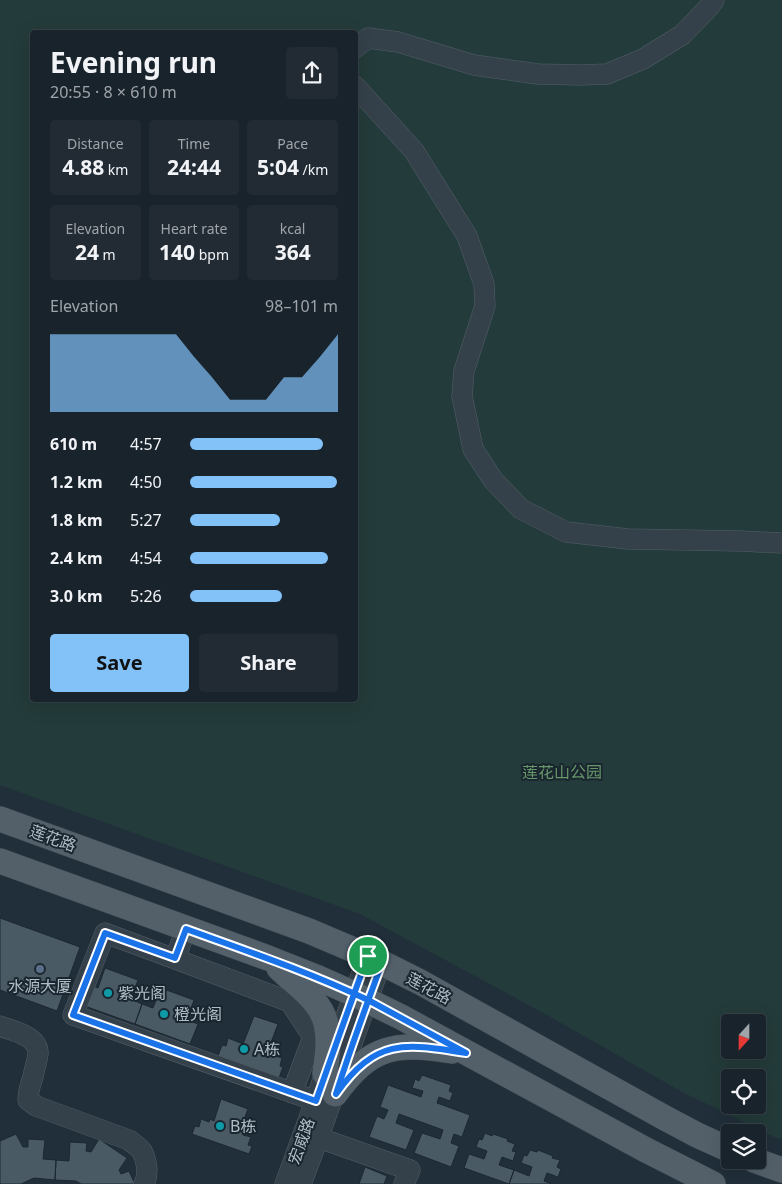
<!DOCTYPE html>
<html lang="en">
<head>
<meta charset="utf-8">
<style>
	:root { --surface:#19232c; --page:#222b34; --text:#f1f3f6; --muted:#9fa4a9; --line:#374048; --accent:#82c2f9 }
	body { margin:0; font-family:"Noto Sans","Noto Sans SC",sans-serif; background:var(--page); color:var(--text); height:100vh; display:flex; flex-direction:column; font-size:19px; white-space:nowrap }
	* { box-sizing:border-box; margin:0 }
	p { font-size:16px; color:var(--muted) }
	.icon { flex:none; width:28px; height:28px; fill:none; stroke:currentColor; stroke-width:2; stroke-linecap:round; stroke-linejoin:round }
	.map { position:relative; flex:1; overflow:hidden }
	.details { position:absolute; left:30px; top:30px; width:328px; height:672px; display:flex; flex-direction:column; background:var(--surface); border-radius:5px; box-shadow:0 5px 20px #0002,0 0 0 1px var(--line) }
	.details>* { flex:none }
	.needle { width:32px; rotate:201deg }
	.tools { position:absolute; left:721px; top:1014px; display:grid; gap:10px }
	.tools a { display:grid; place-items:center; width:45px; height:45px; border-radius:5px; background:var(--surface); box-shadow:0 5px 20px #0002,0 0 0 1px var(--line); font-size:25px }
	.pin { position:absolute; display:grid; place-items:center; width:42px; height:42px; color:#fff; margin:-21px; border:2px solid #fff; border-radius:50%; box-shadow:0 1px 5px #0007 }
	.round { display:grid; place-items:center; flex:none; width:52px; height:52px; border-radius:5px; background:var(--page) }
	.overview { display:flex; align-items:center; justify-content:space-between; height:85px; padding:0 20px }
	h1 { font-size:28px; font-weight:700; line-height:38px }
	.figures { display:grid; grid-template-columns:repeat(3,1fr); gap:8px; height:85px; padding:5px 20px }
	.figures div { display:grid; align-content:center; border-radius:5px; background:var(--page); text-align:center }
	.figures b { font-size:21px; font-weight:700 }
	.figures small { font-size:14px; font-weight:400 }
	.figures p { font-size:14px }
	.chart { height:140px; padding:10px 20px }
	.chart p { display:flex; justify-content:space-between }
	.chart svg { width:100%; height:90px; margin-top:5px; fill:var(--accent); opacity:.7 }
	.button { display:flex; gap:10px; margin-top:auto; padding:10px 20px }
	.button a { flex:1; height:58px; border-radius:5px; background:var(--accent); color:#111; font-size:20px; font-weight:700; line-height:58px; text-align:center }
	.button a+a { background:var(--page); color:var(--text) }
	ul { padding:0 20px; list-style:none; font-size:16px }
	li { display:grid; grid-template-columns:80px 60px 1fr; align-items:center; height:38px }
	li i { height:12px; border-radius:6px; background:var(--accent) }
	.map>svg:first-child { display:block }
	.green { fill:#233b3a; fill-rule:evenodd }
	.building { fill:#4a5a65; stroke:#1c2831 }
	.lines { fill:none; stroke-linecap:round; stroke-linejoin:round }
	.minor-casing { stroke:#535f68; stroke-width:21 }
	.major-casing { stroke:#3e4a53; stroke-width:26 }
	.minor { stroke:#35414a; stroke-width:20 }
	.major { stroke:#53606a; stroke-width:25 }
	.route-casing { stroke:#fff; stroke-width:10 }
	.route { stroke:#1a73e8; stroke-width:6 }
	.service-dot { fill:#5c6f8a; stroke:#1a262f; stroke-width:2 }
	.culture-dot { fill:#0f9aa8; stroke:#1a262f; stroke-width:2 }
	.labels { text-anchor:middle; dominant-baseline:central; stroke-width:4; stroke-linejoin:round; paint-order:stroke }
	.park-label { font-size:16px; fill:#67976a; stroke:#1a262f }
	.street-label { font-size:16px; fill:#b0bcc6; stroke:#1a262f }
	.poi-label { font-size:16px; fill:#b0bcc6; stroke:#1a262f; text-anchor:start }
</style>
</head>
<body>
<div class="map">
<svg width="782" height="1184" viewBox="0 0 782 1184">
	<rect width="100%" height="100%" fill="#212f3a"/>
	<path class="green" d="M 0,0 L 782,0 L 782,1139 L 774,1137 L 682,1092 L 547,1015 L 360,914 L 0,785 ZM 32,32 L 355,32 L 355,700 L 32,700 ZM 730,1022 L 758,1022 L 758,1050 L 730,1050 ZM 730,1078 L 758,1078 L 758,1105 L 730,1105 Z"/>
	<path class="building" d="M 0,918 L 80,947 L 57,1011 L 0,990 Z
		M 105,968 L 138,980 L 131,999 L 142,1004 L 135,1024 L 79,1004 L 87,983 L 98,988 Z
		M 161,988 L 194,1000 L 187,1020 L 198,1024 L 190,1044 L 135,1024 L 142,1004 L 153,1008 Z
		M 254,1016 L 278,1024 L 267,1053 L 282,1058 L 280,1066 L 283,1067 L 279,1078 L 218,1056 L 222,1045 L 226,1046 L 228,1038 L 243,1044 Z
		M 422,1075 L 451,1085 L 449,1091 L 453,1093 L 450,1101 L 439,1097 L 437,1103 L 470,1115 L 462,1137 L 454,1134 L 451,1143 L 459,1146 L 451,1167 L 414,1153 L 422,1133 L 440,1139 L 443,1130 L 399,1114 L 396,1123 L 414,1130 L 406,1150 L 369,1137 L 377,1116 L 384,1119 L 388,1110 L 380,1107 L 388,1085 L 421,1097 L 423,1091 L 412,1088 L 415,1079 L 419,1081 Z
		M 221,1099 L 248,1109 L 240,1130 L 244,1132 L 243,1135 L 251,1137 L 248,1145 L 252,1146 L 249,1154 L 192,1134 L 195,1126 L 199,1127 L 201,1119 L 209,1122 L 210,1119 L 214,1121 Z
		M 485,1133 L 492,1136 L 493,1134 L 508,1139 L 507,1141 L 515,1144 L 512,1151 L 516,1152 L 513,1161 L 502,1157 L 499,1165 L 514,1170 L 509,1184 L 464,1168 L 469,1154 L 484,1159 L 487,1151 L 476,1147 L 479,1139 L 482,1140 Z
		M 16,1134 L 23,1147 L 28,1147 L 28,1139 L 45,1140 L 43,1159 L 56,1160 L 55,1180 L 34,1178 L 21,1184 L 0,1184 L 0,1141 Z
		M 99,1139 L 127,1158 L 119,1170 L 121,1174 L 129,1171 L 135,1184 L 81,1184 L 76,1181 L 55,1180 L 56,1160 L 69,1161 L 70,1142 L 87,1143 L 86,1151 L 91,1152 Z
		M 530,1150 L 537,1152 L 538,1150 L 553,1156 L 552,1158 L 560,1160 L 557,1167 L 561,1169 L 558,1177 L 547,1173 L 544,1181 L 552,1184 L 509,1184 L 514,1170 L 529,1176 L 532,1167 L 521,1163 L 524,1155 L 527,1156 Z
		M 365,1167 L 387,1176 L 384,1184 L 359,1184 Z"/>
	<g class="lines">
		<defs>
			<path id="minor" d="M 355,48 L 368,38 L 398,42 L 474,65 L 538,74 L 580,75 L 607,74 L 643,59 L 682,35 L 709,7 L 714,0
				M 355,86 L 414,151 L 467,236 L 484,284 L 485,306 L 464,371 L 462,396 L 473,449 L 493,480 L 521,509 L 566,532 L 628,539 L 740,541 L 782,543
				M 186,929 L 175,959 L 105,933 L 73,1015 L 316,1101
				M 175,959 L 290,1002 L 313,1037 L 292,1093
				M 0,1026 C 13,1031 39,1036 38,1054 C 37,1062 34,1070 33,1077 C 30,1086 28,1091 28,1100 L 36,1106 L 129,1140 C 133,1143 139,1147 142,1151 C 147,1161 149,1174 144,1184
				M 308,1134 L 410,1170 L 404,1184
				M 285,1184 L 368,956
				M 301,1184 C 329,1111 354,1036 381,963"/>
			<path id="major" d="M 0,819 L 309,931 L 368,956 L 420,982 L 665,1118 L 697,1135 L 730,1150
				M 0,861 L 268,958 L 316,977 L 354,994 L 401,1017 L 646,1150 L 713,1184
				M 279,968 C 295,984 321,1000 326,1024 C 330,1040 327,1058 325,1074
				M 335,1094 C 371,1045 395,1042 452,1051
				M 754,1160 L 782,1170"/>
		</defs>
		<use href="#minor" class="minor-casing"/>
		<use href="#major" class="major-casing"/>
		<use href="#minor" class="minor"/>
		<use href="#major" class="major"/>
	</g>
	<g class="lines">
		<defs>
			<path id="route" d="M 368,956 C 350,1004 333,1053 316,1101 L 73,1015 L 105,933 L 175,958 L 186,929 C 247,951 309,972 368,1000 L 466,1053 C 404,1043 376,1038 336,1094 C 350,1050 366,1006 382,963 L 368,956"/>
		</defs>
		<use href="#route" class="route-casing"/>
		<use href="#route" class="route"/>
	</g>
	<circle class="service-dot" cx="40" cy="969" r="5"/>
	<g class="culture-dot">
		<circle cx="108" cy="993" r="5"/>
		<circle cx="164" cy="1014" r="5"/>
		<circle cx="244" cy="1049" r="5"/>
		<circle cx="220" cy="1126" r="5"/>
	</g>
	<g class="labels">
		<g class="park-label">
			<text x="562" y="772">莲花山公园</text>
		</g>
		<g class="street-label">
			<text transform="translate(53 838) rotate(20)">莲花路</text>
			<text transform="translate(429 988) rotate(28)">莲花路</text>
			<text transform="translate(301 1141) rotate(-70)">宏威路</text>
		</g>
		<g class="poi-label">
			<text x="40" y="986" text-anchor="middle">水源大厦</text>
			<text x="118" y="993">紫光阁</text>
			<text x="174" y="1014">橙光阁</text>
			<text x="254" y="1049">A栋</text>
			<text x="230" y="1126">B栋</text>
		</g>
	</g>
</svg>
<div class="tools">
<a><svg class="needle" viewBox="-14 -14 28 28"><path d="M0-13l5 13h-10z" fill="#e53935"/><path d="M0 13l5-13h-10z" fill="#9fa4a9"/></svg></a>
<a><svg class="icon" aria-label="locate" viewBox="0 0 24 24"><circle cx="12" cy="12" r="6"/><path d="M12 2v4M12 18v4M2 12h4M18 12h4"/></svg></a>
<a><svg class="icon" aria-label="layers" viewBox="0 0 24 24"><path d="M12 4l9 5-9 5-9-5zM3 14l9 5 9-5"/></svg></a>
</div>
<div class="pin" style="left:368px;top:956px;background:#1e9e55"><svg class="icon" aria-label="arrive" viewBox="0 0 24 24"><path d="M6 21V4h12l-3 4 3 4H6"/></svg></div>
<section class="details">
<div class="overview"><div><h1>Evening run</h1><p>20:55 · 8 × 610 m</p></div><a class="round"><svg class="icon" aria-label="share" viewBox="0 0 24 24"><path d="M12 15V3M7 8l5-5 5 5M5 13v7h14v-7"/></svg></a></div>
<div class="figures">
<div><p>Distance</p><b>4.88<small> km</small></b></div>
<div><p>Time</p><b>24:44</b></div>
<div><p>Pace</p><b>5:04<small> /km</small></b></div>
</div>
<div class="figures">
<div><p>Elevation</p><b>24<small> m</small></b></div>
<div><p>Heart rate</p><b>140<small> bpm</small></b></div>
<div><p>kcal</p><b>364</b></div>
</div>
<div class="chart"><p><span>Elevation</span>98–101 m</p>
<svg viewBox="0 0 160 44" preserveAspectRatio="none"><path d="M0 44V6L10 6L20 6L30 6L40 6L50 6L60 6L70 6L80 17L90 27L100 38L110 38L120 38L130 27L140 27L150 17L160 6V44z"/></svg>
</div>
<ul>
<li><b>610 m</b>4:57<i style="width:90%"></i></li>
<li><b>1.2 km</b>4:50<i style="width:99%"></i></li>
<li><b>1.8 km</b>5:27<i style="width:61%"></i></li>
<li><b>2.4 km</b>4:54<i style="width:93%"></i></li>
<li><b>3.0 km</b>5:26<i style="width:62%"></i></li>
</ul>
<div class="button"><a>Save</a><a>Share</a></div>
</section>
</div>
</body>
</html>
